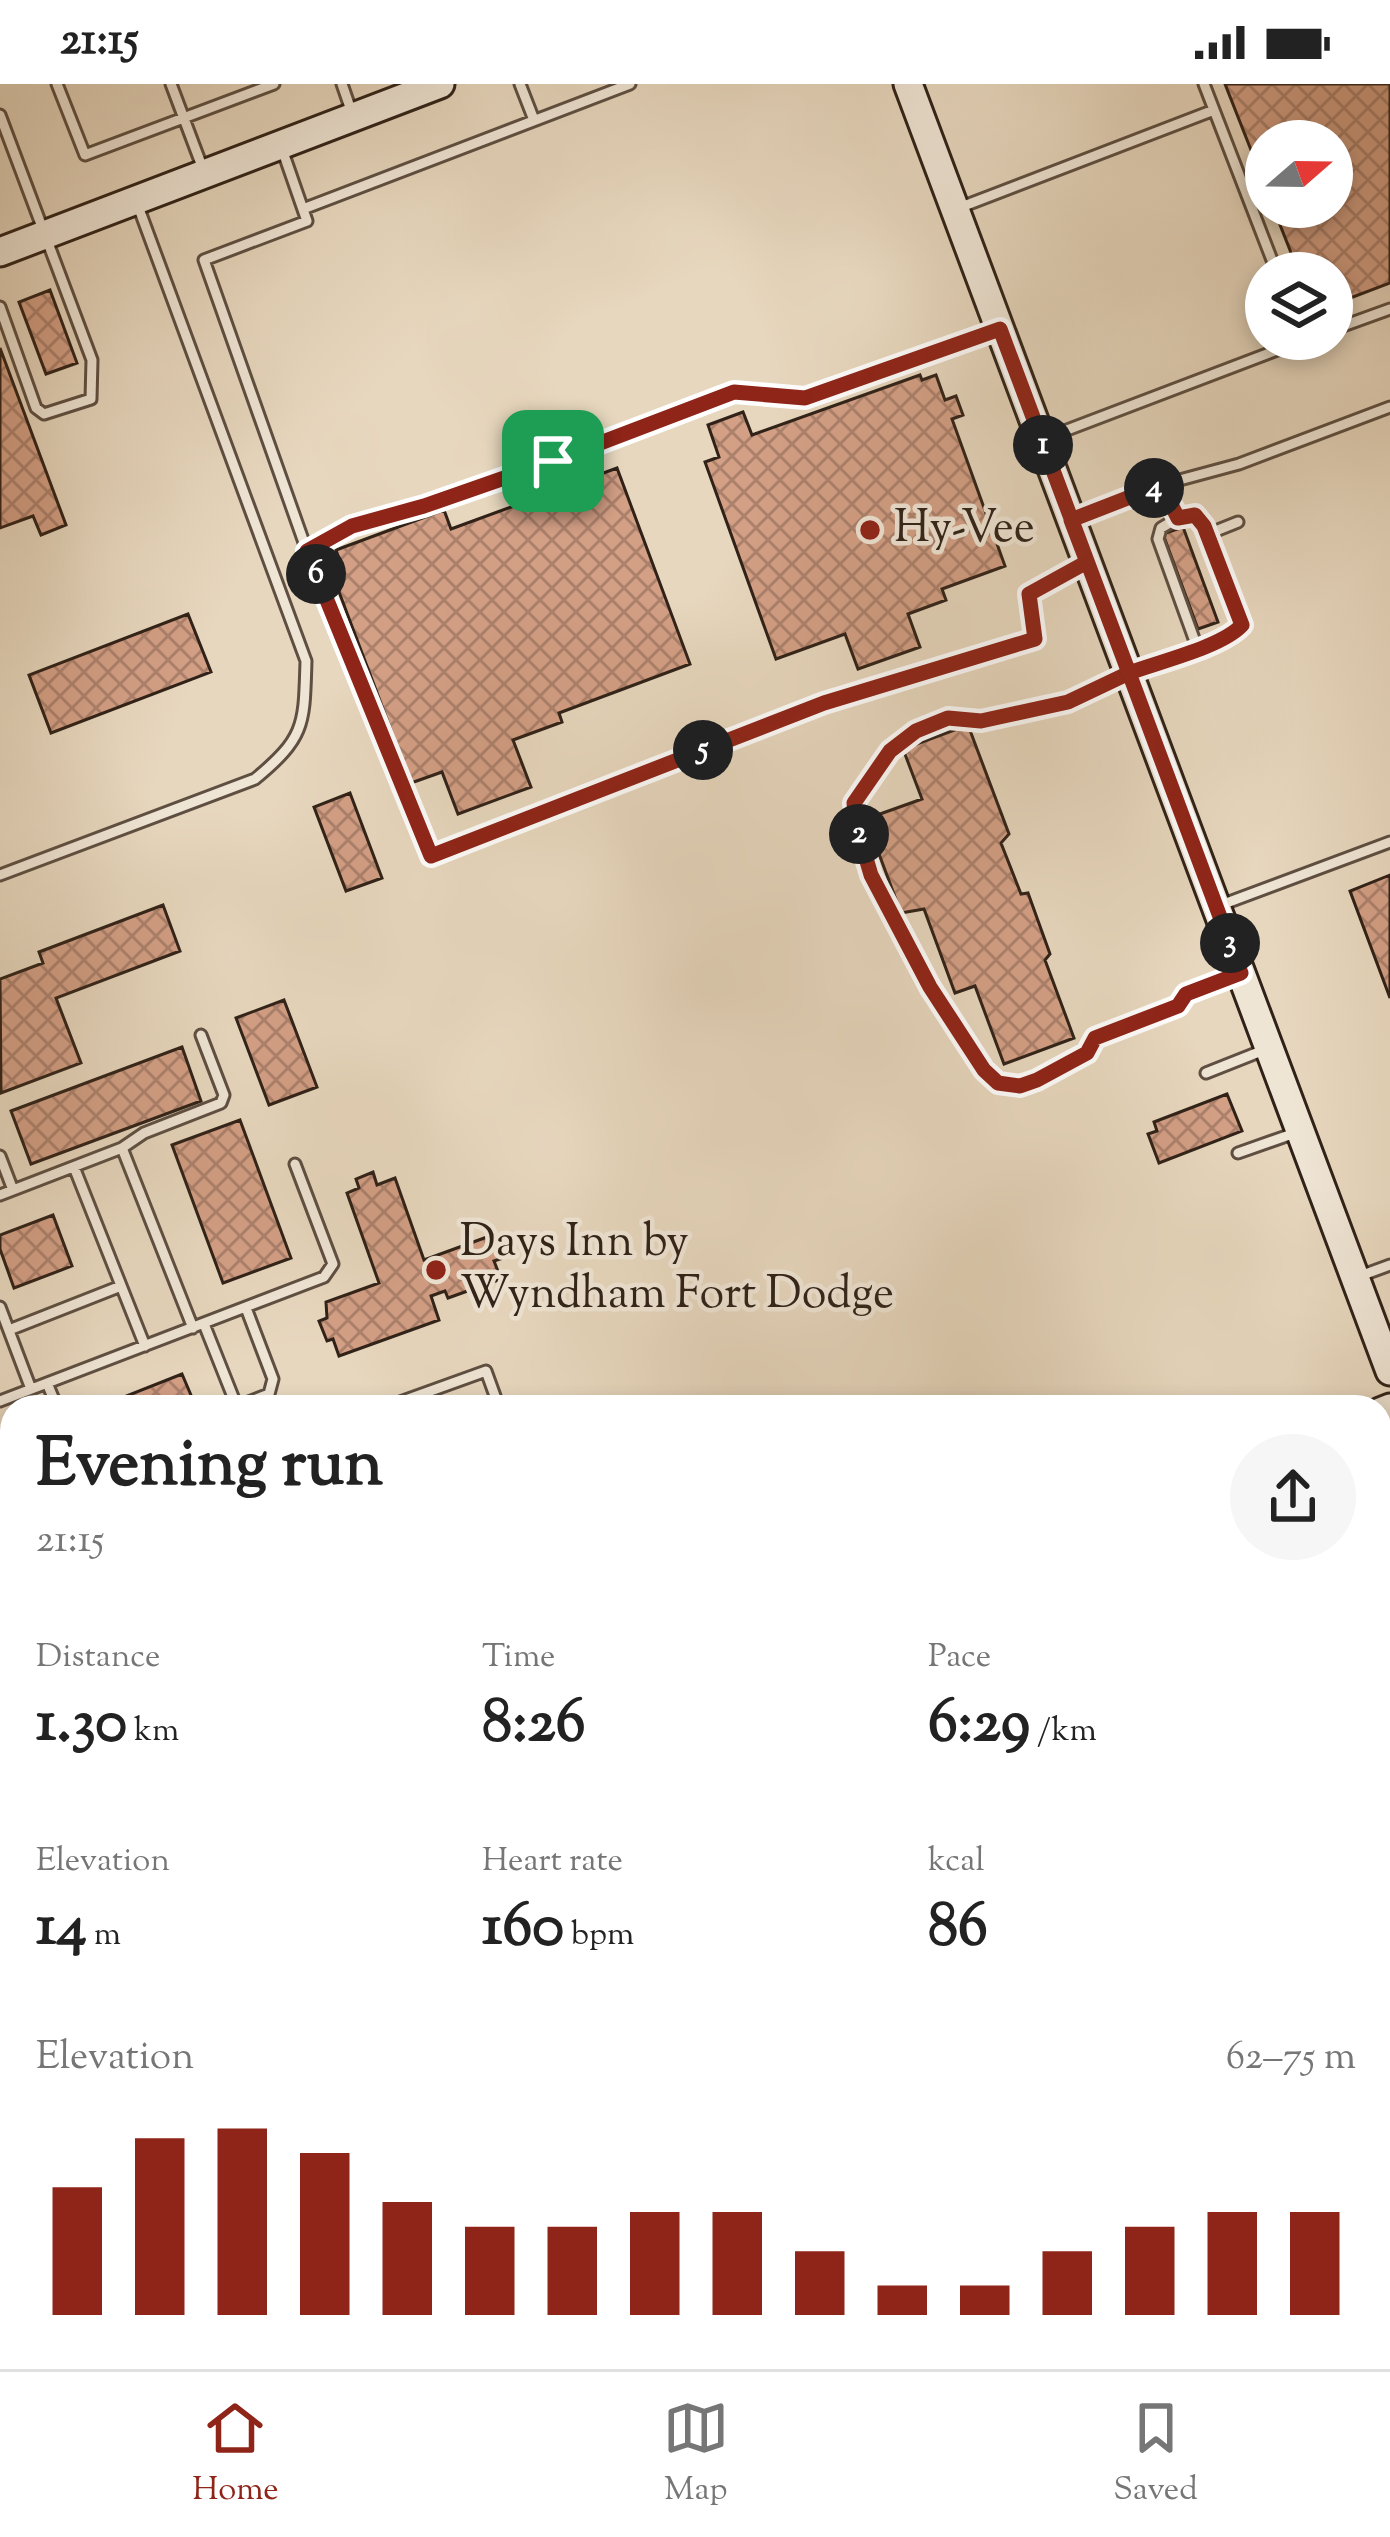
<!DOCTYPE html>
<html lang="en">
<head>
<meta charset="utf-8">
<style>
	:root { --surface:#fff; --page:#f6f6f6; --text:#222; --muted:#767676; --line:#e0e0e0; --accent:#8f2418 }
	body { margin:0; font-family:"Sorts Mill Goudy",serif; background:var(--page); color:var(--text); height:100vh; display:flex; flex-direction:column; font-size:45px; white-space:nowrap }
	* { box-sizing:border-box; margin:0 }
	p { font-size:39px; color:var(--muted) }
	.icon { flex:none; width:66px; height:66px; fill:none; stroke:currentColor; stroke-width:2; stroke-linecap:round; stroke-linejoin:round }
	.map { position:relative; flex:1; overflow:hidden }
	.side { position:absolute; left:0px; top:1311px; width:1392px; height:975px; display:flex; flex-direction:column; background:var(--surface); border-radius:36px 36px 0 0; box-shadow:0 6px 18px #0003 }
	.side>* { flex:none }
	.needle { width:78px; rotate:70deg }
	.fabs { position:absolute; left:1245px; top:36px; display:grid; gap:24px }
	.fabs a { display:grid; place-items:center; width:108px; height:108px; border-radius:50%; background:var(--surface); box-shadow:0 6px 18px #0003; font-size:60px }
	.pin { position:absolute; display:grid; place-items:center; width:102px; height:102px; color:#fff; margin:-51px; border-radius:24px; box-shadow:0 6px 18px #0006 }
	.km { position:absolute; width:60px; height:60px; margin:-30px; border-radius:50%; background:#222; color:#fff; font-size:33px; line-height:60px; text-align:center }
	.round { display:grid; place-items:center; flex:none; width:126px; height:126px; border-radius:63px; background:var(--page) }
	.headline { display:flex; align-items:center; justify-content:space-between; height:204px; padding:0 36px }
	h1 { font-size:66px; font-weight:700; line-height:90px }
	.stats { display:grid; grid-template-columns:repeat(3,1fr); gap:18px; height:204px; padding:12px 36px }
	.stats div { display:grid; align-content:center }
	.stats b { font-size:60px; font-weight:700 }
	.stats small { font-size:33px; font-weight:400 }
	.stats p { font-size:33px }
	.chart { height:336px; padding:24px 36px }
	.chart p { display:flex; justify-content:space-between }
	.chart svg { width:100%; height:216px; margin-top:12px; stroke:var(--accent); stroke-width:6 }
	.status { display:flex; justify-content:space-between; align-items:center; height:84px; padding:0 60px; background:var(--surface); direction:ltr }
	.status svg { height:33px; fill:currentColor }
	.tab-bar { display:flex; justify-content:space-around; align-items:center; height:168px; border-top:3px solid var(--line); background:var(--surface); font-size:33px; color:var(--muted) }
	.tab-bar a { display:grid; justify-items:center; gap:6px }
	.tab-bar .on { color:var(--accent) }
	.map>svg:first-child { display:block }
	.cemetery { fill:url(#cemetery-stones); stroke:#747054; stroke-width:3 }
	.building { fill:url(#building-cross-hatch); stroke:#302218; stroke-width:3 }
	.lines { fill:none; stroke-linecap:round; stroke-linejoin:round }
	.lane-casing { stroke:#5e4f42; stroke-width:15 }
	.secondary-casing { stroke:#302218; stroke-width:33 }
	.primary-casing { stroke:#302218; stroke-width:36 }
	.path { stroke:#302218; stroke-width:3; stroke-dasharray:9 6; stroke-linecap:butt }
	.lane { stroke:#efe5d5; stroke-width:9 }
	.secondary { stroke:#efe5d5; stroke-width:27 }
	.primary { stroke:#e4bc7f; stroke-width:30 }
	.route-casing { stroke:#fff; stroke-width:24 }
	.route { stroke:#8f2418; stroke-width:15 }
	.poi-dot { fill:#8f2418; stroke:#efe5d5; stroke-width:4.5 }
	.labels { text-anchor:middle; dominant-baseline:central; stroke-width:9; stroke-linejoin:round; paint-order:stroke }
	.poi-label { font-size:45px; fill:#302218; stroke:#efe5d5; text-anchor:start }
</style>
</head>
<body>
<div class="status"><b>21:15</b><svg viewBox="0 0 49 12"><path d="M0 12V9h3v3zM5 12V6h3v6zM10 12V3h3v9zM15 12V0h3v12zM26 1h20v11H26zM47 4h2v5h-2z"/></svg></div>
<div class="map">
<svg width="1390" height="2285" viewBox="0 0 1390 2285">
	<defs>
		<pattern id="cemetery-stones" width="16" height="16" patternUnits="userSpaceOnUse" patternTransform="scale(3)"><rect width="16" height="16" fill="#b8bd8f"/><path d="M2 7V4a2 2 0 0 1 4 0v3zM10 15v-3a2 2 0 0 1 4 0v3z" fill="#9ea27b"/></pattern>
		<pattern id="building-cross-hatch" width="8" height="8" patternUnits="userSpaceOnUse" patternTransform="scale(3)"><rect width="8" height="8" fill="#d39f85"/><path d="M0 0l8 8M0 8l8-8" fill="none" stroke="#ac816c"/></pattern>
	</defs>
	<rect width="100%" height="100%" fill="#e7d7be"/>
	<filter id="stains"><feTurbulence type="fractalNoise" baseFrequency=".00167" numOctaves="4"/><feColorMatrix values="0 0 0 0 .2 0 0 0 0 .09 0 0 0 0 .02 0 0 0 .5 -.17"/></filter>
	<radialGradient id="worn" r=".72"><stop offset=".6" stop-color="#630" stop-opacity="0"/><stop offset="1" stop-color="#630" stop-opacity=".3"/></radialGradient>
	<path class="cemetery" d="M 1390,1875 L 1390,2285 L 332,2285 L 330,2281 L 349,2274 L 1380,2274 L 1380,1879 Z"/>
	<path class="building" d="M 1225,0 L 1390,0 L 1390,199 L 1332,221 L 1332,189 L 1299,189 L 1273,123 L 1332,123 L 1332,57 L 1266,57 L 1266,104 Z
		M 50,206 L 77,279 L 46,290 L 19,218 Z
		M 0,264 L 66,441 L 41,451 L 33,432 L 0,444 Z
		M 920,291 L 922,296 L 936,291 L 945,316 L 956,312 L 963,331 L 952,335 L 1005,482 L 942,505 L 946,516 L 908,530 L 920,563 L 858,585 L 845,550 L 776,575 L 705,378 L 719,373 L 708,341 L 743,328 L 752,351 Z
		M 617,384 L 690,580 L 559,629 L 562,638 L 513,656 L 531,703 L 458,730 L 442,688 L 411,699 L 333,492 L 342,483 L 336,466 L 444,426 L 451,445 Z
		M 1183,443 L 1218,538 L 1198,545 L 1163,450 Z
		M 188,530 L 211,588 L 51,649 L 29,591 Z
		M 968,641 L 1009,750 L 1001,759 L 1021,810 L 1028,809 L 1050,870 L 1045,876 L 1074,954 L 1004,980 L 975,902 L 955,909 L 924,825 L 901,829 L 866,735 L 922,715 L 903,665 Z
		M 350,709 L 382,794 L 346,807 L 314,723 Z
		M 1390,791 L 1390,914 L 1350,807 Z
		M 163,821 L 180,867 L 56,914 L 81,979 L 1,1009 L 0,895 L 43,879 L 39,868 Z
		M 284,916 L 317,1003 L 269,1021 L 236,934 Z
		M 182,963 L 201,1017 L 31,1080 L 11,1027 Z
		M 1227,1010 L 1242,1047 L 1159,1079 L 1148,1050 L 1157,1047 L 1154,1038 Z
		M 240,1036 L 291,1174 L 223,1199 L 172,1061 Z
		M 373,1088 L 377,1101 L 395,1094 L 424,1176 L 487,1153 L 490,1161 L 497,1158 L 503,1174 L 494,1177 L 501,1195 L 448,1214 L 445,1207 L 431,1212 L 439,1236 L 339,1272 L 333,1255 L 327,1257 L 319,1237 L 327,1234 L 326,1218 L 379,1199 L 347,1109 L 359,1104 L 356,1095 Z
		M 53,1131 L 72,1182 L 14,1204 L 0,1165 L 0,1151 Z
		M 182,1290 L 196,1323 L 113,1323 L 111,1318 Z
		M 0,1611 L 12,1644 L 12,1685 L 0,1690 Z
		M 12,1944 L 12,1976 L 0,1981 L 0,1948 Z"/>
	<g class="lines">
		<defs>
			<path id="lane" d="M 57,0 L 85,71 L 274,0
				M 171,0 L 203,85
				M 342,0 L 352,29
				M 520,0 L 534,36
				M 1204,0 L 1277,189
				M 0,31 L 92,276 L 91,315 L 44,330 L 36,324 L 0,223
				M 282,65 L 307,137 L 204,176 L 307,467 L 432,772 L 824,619 L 1035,555 L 1029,510 L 1082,480
				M 303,125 L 630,0
				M 956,125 L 1214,26
				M 1332,246 L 1390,225
				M 1046,354 L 1306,255
				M 1161,401 L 1178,434
				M 1073,435 L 1161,401 L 1239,380 L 1390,323
				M 1208,450 L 1238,438
				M 307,467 L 352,442 L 424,422 L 734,308 L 805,313 L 995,246
				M 1197,563 L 1158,455 L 1161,444 L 1178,434 L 1195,431 L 1204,442 L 1242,541 L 1239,547 L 1128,589 L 1068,618 L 981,637 L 948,635 L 916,647 L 890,667 L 854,719 L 856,740 L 871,791 L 930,903 L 984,986 L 998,999 L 1020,1002 L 1038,996 L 1086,969 L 1095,954 L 1178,922 L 1186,910 L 1240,890
				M 0,791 L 255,695 C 306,653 304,640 306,577 L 138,122
				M 1221,821 L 1390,758
				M 1206,989 L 1264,966
				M 122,1064 L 144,1049 L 221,1019 L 224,1011 L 201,951
				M 1238,1069 L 1295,1049
				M 0,1072 L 13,1106
				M 74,1083 L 145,1262
				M 0,1111 L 122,1064 L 193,1244
				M 1360,1192 L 1390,1181
				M 0,1223 L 31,1305
				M 204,1240 L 237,1323
				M 9,1246 L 121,1202
				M 47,1299 L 57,1323
				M 0,1317 L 324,1193 L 333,1180 L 295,1080
				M 236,1323 L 269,1310 L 273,1295 L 246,1224
				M 386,1323 L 486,1287 L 499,1323
				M 0,1580 L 12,1576
				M 0,1739 L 12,1734
				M 0,1903 L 12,1898
				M 1380,1929 L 1390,1956
				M 0,2001 L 12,1996
				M 1380,2024 L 1390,2020
				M 0,2133 L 11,2161
				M 1380,2222 L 1390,2219
				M 1115,2274 L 1117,2285
				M 707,2285 L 736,2274
				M 1205,2285 L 1235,2274"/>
			<path id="secondary" d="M 908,0 L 1390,1287
				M 0,168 L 440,0
				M 1380,1328 L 1390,1324
				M 0,1818 L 12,1814
				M 1380,1879 L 1390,1875"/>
			<path id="primary" d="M 0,1399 L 12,1431
				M 328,2274 L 332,2285"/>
		</defs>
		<use href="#lane" class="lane-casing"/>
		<use href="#secondary" class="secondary-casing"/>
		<use href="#primary" class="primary-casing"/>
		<path class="path" d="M 1380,1831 L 1390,1828
			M 371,2285 L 371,2274"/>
		<use href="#lane" class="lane"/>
		<use href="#secondary" class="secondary"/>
		<use href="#primary" class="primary"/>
	</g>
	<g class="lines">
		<defs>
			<path id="route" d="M 553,377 L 734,308 L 805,314 L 1000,245 C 1043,360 1086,474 1129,589 L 1068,618 L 981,637 L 948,634 L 916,647 L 890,667 L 854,719 L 856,740 L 871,791 L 930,903 L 984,986 L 998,999 L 1020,1002 L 1037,996 L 1087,969 L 1095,954 L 1178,922 L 1186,910 L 1241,889 L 1129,589 C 1158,578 1222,563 1242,541 L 1204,442 L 1195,431 L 1178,434 L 1161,401 L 1071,436 L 1087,478 L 1029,510 L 1035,555 L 824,619 L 431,772 L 307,467 L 352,442 L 424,422 L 553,377"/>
		</defs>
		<use href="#route" class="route-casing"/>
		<use href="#route" class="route"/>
	</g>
	<g class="poi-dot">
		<circle cx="870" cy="446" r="12"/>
		<circle cx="436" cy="1186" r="12"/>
	</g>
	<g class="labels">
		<g class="poi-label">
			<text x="894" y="446">Hy-Vee</text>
			<text x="460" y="1160">Days Inn by<tspan x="460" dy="52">Wyndham Fort Dodge</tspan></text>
		</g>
	</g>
	<rect width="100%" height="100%" filter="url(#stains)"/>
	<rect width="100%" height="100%" fill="url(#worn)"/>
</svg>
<div class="fabs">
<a><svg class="needle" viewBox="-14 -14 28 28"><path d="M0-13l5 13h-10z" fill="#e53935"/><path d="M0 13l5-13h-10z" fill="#767676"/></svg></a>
<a><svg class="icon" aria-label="layers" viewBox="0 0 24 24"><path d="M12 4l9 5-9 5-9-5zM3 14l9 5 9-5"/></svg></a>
</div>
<div class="pin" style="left:553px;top:377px;background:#1e9e55"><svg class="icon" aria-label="arrive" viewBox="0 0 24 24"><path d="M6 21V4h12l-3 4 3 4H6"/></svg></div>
<b class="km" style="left:1043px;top:361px">1</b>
<b class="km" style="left:859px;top:750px">2</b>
<b class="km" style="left:1230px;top:859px">3</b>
<b class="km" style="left:1154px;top:404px">4</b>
<b class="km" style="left:703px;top:666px">5</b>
<b class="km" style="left:316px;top:490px">6</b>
<section class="side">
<div class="headline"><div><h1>Evening run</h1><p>21:15</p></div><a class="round"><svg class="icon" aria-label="share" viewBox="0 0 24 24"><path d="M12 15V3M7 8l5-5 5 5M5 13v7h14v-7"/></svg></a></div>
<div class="stats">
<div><p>Distance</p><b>1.30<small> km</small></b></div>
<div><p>Time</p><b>8:26</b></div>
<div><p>Pace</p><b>6:29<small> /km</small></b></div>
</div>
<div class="stats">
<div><p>Elevation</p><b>14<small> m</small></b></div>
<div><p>Heart rate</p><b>160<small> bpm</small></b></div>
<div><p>kcal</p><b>86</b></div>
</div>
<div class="chart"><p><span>Elevation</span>62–75 m</p>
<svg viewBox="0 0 160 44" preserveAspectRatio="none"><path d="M5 44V18M15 44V8M25 44V6M35 44V11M45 44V21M55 44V26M65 44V26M75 44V23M85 44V23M95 44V31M105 44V38M115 44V38M125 44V31M135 44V26M145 44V23M155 44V23"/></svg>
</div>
</section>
</div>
<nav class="tab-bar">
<a class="on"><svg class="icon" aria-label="home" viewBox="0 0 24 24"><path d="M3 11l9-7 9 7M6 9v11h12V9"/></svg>Home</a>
<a><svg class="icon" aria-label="map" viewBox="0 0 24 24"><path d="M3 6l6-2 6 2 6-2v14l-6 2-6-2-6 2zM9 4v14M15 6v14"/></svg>Map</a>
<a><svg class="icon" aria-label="saved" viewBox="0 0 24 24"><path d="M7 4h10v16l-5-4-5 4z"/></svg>Saved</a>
</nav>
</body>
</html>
